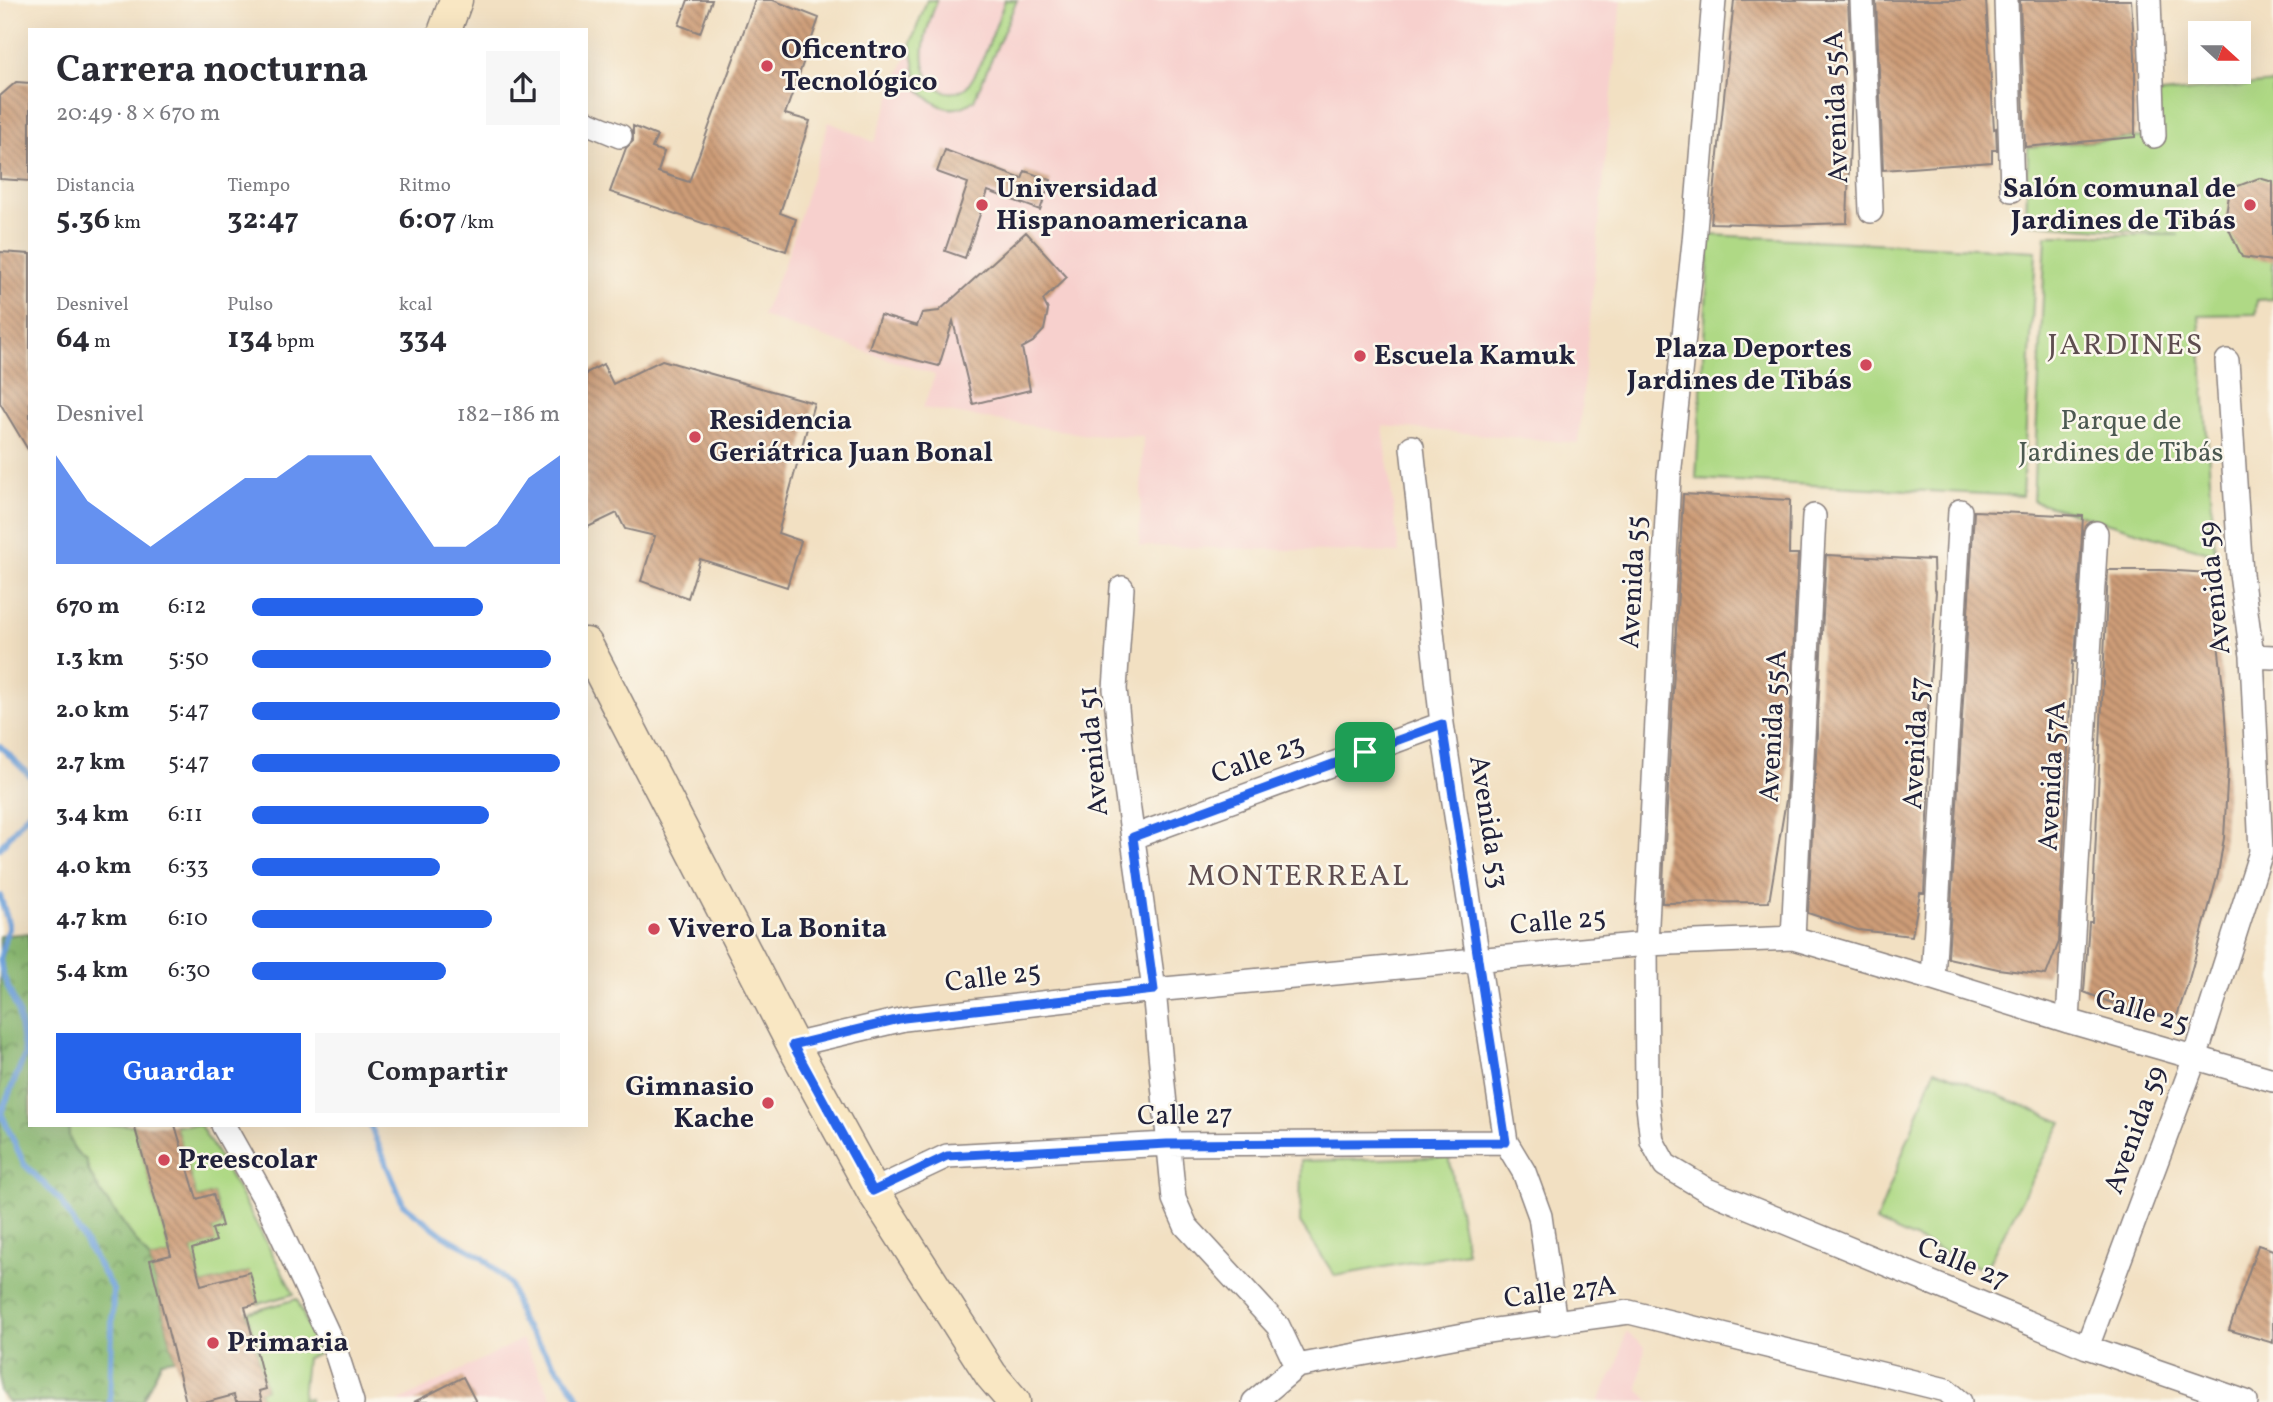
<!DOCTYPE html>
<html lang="es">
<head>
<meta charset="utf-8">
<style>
	:root { --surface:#fff; --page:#f7f7f7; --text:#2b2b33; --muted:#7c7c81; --accent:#2563eb }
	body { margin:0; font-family:Vollkorn,serif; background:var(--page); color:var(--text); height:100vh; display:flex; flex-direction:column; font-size:26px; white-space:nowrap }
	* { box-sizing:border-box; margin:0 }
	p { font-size:23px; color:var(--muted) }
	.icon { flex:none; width:38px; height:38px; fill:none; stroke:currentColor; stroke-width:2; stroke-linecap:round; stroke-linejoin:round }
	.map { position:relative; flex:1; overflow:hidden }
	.sheet { position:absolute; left:28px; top:28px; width:560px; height:1099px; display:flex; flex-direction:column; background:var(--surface); border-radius:0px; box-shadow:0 7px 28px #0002 }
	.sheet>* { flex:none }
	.needle { width:46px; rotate:111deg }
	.controls { position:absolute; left:2188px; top:21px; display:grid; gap:14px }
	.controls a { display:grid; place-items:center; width:63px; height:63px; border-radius:0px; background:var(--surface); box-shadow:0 7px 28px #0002; font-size:35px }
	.pin { position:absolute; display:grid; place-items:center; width:60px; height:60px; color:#fff; margin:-30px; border-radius:14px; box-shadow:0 4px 10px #0006 }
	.round { display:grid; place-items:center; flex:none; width:74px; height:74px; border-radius:0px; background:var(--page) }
	.head { display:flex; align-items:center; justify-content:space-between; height:119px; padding:0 28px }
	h1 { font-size:38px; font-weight:700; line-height:52px }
	.stats { display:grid; grid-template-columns:repeat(3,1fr); gap:10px; height:119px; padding:7px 28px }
	.stats div { display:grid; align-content:center }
	.stats b { font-size:30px; font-weight:700 }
	.stats small { font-size:19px; font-weight:400 }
	.stats p { font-size:19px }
	.chart { height:196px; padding:14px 28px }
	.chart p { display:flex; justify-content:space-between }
	.chart svg { width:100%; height:126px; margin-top:7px; fill:var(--accent); opacity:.7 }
	.primary-button { display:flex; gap:14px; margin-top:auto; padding:14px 28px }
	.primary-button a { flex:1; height:80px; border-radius:0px; background:var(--accent); color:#fff; font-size:28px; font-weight:700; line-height:80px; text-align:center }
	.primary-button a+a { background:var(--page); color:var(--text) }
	ul { padding:0 28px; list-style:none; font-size:23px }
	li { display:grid; grid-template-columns:112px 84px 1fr; align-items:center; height:52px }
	li i { height:18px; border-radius:9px; background:var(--accent) }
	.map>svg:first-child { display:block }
	.built { fill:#f7d0cd }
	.green { fill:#afd985; stroke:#687e60; stroke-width:2 }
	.forest { fill:url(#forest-crowns); stroke:#566e56; stroke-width:2 }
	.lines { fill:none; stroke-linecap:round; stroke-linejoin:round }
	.stream { stroke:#6ea1da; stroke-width:6 }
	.building { fill:url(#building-back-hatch) }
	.street-casing { stroke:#8a817e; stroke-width:26 }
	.secondary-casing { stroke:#8a817e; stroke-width:35 }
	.street { stroke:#fff; stroke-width:23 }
	.secondary { stroke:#f9e7c3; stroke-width:32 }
	.route-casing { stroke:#fff; stroke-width:14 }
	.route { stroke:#2563eb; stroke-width:9 }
	.poi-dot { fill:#d1495b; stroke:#fbf7ec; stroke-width:2.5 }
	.labels { text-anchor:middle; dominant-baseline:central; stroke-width:5; stroke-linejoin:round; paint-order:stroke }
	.poi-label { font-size:28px; font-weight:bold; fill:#22223b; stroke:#fbf7ec; text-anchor:start }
	.street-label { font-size:28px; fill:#22223b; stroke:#fbf7ec }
	.park-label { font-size:28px; fill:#4c5951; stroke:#fbf7ec }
	.neighbourhood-label { font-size:30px; letter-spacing:2px; fill:#5e4d50; stroke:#fbf7ec }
</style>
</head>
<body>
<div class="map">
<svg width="2273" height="1402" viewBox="0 0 2273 1402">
	<defs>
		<pattern id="forest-crowns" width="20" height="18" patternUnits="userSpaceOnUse" patternTransform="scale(1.75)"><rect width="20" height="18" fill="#8bb972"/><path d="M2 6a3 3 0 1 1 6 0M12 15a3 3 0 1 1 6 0" fill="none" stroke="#71965f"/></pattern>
		<pattern id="building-back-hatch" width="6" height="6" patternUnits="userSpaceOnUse" patternTransform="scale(1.75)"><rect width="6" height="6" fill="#cd9c77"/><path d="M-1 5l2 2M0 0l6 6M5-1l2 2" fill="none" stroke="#a67f63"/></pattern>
	</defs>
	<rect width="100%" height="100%" fill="#fbf7ec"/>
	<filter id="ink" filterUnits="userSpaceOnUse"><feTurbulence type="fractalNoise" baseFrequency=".0143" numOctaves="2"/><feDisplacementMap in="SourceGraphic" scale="14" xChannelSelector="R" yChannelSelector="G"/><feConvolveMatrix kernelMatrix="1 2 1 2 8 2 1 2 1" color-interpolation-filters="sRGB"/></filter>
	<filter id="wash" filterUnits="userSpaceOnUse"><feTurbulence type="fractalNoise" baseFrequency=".00686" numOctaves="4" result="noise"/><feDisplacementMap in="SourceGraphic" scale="28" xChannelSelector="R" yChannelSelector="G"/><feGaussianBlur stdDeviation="1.57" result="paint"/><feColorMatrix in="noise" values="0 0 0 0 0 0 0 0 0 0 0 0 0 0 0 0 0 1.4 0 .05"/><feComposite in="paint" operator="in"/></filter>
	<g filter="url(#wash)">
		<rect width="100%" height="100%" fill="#f2e0c2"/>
		<path class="built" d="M 927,0 L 1111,0 L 1130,7 L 1133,0 L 1621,0 L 1578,443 L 1383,426 L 1399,553 L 1139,546 L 1143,436 L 1088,435 L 923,408 L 935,375 L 762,316 L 788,254 L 829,122 L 874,142 Z
			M 1626,1332 L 1645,1347 L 1638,1389 L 1650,1402 L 1598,1402 L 1617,1366 Z
			M 522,1339 L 554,1402 L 398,1402 Z"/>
		<path class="green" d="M 927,0 L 937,0 C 927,27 911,70 940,89 C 948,94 957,93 965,88 C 979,77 998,19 1005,0 L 1017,0 L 974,100 C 953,117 934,106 918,88 L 911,43 Z
			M 2273,83 L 2273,299 L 2257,300 L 2256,314 L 2199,315 L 2215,554 L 2033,501 L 2046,235 L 2179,235 L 2026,223 L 2028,147 L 2153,136 L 2152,95 Z
			M 1710,235 L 2036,251 L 2022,496 L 1696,479 Z
			M 1935,1069 L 2062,1122 L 1985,1270 L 1876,1222 Z
			M 69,1125 L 134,1125 L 171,1255 L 150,1260 C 130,1234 92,1191 86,1160 C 74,1152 67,1140 69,1125 Z
			M 175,1125 L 200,1125 L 236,1186 L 294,1294 L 258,1304 L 249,1272 L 201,1285 L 192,1249 L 215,1241 L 212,1229 L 222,1225 L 213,1194 L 197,1199 Z
			M 1449,1157 L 1467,1252 L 1335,1276 L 1300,1223 L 1301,1161 Z
			M 297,1299 L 319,1354 L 306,1358 L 302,1399 L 310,1398 L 310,1402 L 262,1402 L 259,1391 L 266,1389 L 247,1313 Z"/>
		<path class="forest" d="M 29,933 L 30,1125 L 69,1125 C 67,1140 74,1152 86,1160 L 88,1170 L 101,1193 L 150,1260 L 175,1359 L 162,1361 L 142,1402 L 8,1402 L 0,1392 L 0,936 Z"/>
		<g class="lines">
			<path class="stream" d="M 0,746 L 30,776
				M 0,848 L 30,811
				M 0,896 L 9,925 L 0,959 L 3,975 L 18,1011 L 25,1055 L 1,1113 L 24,1164 L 61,1201 L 113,1290 L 110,1402
				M 370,1125 L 403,1204 L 443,1235 L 482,1257 L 510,1284 L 521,1321 L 570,1384 L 581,1402"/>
		</g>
		<g id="blocks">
			<path class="building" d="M 688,0 L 712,0 L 700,33 L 679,25 Z
				M 755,0 L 773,0 L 819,18 L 785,114 L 810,121 L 780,213 L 796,219 L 786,251 L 610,192 L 626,148 L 633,141 L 633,126 L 657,136 L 652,148 L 664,152 L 658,172 L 689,182 Z
				M 1734,0 L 1848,0 L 1852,85 L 1847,223 L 1782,225 L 1711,223 Z
				M 1876,0 L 1986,0 L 1994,129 L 1996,128 L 1997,150 L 1992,150 L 1992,162 L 1883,170 Z
				M 2020,0 L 2131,0 L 2135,55 L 2135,137 L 2025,147 Z
				M 16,82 L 30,83 L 30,181 L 0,179 L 0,96 Z
				M 945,150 L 1022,179 L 1025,171 L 1051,180 L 1040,210 L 988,191 L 965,258 L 945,251 L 968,183 L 937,172 Z
				M 2259,178 L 2273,182 L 2273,261 L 2242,257 L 2225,221 L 2230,189 Z
				M 1026,232 L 1067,277 L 1043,300 L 1048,310 L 1044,330 L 1033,342 L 1022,348 L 1030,390 L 973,404 L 953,321 L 939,366 L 869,348 L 880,315 L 917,326 L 922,313 L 939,311 Z
				M 0,252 L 30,254 L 30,453 L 0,403 Z
				M 662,360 L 814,403 L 778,533 L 801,541 L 787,587 L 700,559 L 688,598 L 641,581 L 655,536 L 625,529 L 617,513 L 586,528 L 586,373 L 603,364 L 613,384 Z
				M 1683,494 L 1790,500 L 1789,554 L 1798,554 L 1786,800 L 1769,902 L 1662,903 Z
				M 1974,511 L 2083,516 L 2075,662 L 2072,661 L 2059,942 L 2046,975 L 1998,969 L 1948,958 Z
				M 1826,555 L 1933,560 L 1934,590 L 1936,591 L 1925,757 L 1929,757 L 1928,798 L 1929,798 L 1924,893 L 1920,893 L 1912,936 L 1858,930 L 1808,913 Z
				M 2108,570 L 2161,570 L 2210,573 L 2223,687 L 2228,765 L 2224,838 L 2218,874 L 2188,983 L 2176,1019 L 2127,1009 L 2084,992 L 2089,922 L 2092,922 Z
				M 134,1125 L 175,1125 L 197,1199 L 213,1194 L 222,1226 L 212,1229 L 216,1241 L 192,1249 L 201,1285 L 250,1272 L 258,1304 L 245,1307 L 266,1389 L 259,1391 L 262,1402 L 236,1402 L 234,1395 L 208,1402 L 186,1402 L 150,1260 L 171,1255 Z
				M 2258,1245 L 2273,1250 L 2273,1343 L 2229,1330 Z
				M 463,1377 L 476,1402 L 414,1402 Z"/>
		</g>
	</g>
	<g filter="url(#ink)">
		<use href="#blocks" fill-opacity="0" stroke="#8a817e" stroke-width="2"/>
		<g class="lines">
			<defs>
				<path id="street" d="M 1714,0 L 1694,242 L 1669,476 L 1646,944 L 1647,1098 L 1652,1141 L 1665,1165 L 1707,1190 L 2087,1347 L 2246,1402
					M 1862,0 L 1871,211
					M 2006,0 L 2012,190
					M 2149,0 L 2154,136
					M 586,122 L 620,136
					M 1412,447 L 1442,724 L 1506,1142 L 1524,1172 L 1540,1216 L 1555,1323
					M 1122,588 L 1115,689 L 1123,767 L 1154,990 L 1174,1199 L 1186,1226 L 1278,1326 L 1297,1366
					M 2252,656 L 2273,657
					M 1133,837 L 1442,724
					M 1793,938 L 1814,516
					M 1933,979 L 1960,511
					M 2068,1021 L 2096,533
					M 793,1045 L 904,1019 L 1154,990 L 1646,944 L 1793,938 L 1933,979 L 2068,1021 L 2273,1080
					M 223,1125 L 267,1203 L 335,1349 L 352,1402
					M 873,1191 L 947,1156 L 1167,1144 L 1506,1142
					M 2087,1347 L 2195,1058 L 2261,852 L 2252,656 L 2241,574 L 2227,361
					M 1254,1402 L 1297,1366 L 1480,1332 L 1629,1312 L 1946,1390 L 1960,1402"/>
				<path id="secondary" d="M 445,30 L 456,0
					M 586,644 L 793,1045 L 873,1191 L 991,1375 L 1014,1402"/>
			</defs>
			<use href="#street" class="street-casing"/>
			<use href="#secondary" class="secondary-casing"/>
			<use href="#street" class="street"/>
			<use href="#secondary" class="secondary"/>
		</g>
	</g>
	<g class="lines" filter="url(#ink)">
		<defs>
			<path id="route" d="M 1442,724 L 1506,1142 L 1167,1144 L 947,1156 L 873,1191 L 793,1045 L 904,1018 L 1154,990 L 1133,837 Z"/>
		</defs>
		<use href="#route" class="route-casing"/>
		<use href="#route" class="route"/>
	</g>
	<g class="poi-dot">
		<circle cx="767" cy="66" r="7"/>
		<circle cx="982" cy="205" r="7"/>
		<circle cx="2250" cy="205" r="7"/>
		<circle cx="1360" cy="356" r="7"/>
		<circle cx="1866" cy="365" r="7"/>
		<circle cx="695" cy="437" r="7"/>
		<circle cx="654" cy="929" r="7"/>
		<circle cx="768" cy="1103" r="7"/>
		<circle cx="164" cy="1160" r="7"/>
		<circle cx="213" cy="1343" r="7"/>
	</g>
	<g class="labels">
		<g class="poi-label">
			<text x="781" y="50">Oficentro<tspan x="781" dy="32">Tecnológico</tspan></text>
			<text x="996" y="189">Universidad<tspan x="996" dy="32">Hispanoamericana</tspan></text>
			<text x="2236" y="189" text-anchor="end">Salón comunal de<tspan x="2236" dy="32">Jardines de Tibás</tspan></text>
			<text x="1852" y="349" text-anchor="end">Plaza Deportes<tspan x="1852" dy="32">Jardines de Tibás</tspan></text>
			<text x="1374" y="356">Escuela Kamuk</text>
			<text x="709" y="421">Residencia<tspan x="709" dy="32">Geriátrica Juan Bonal</tspan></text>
			<text x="668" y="929">Vivero La Bonita</text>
			<text x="754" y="1087" text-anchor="end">Gimnasio<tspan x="754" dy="32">Kache</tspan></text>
			<text x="178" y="1160">Preescolar</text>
			<text x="227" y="1343">Primaria</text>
		</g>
		<g class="street-label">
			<text transform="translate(1837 107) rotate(-92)">Avenida 55A</text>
			<text transform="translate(1634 582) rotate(-87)">Avenida 55</text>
			<text transform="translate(2215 588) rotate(-96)">Avenida 59</text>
			<text transform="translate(1774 726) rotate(-87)">Avenida 55A</text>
			<text transform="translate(1917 743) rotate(-87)">Avenida 57</text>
			<text transform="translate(1094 751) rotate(-95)">Avenida 51</text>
			<text transform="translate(1258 760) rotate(-20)">Calle 23</text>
			<text transform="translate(2053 776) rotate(-87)">Avenida 57A</text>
			<text transform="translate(1488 822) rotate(81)">Avenida 53</text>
			<text transform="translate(1558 922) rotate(-5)">Calle 25</text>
			<text transform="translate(993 978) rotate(-7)">Calle 25</text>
			<text transform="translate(2142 1012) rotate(16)">Calle 25</text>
			<text transform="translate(1185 1116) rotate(-1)">Calle 27</text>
			<text transform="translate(2136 1130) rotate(-70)">Avenida 59</text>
			<text transform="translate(1963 1264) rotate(22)">Calle 27</text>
			<text transform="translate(1560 1293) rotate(-7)">Calle 27A</text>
		</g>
		<g class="park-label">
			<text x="2121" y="421">Parque de<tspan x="2121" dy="32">Jardines de Tibás</tspan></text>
		</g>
		<g class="neighbourhood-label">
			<text x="2126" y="346">JARDINES</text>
			<text x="1299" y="877">MONTERREAL</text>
		</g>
	</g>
</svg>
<div class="controls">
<a><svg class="needle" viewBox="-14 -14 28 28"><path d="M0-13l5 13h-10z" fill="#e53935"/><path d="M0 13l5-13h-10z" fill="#7c7c81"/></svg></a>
</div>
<div class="pin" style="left:1365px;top:752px;background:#1e9e55"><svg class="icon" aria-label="arrive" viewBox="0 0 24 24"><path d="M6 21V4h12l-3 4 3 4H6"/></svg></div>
<section class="sheet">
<div class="head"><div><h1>Carrera nocturna</h1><p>20:49 · 8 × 670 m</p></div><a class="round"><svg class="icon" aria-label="share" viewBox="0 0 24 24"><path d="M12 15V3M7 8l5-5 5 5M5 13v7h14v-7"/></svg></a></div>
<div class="stats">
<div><p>Distancia</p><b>5.36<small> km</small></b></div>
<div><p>Tiempo</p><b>32:47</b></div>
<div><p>Ritmo</p><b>6:07<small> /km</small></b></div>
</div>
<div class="stats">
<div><p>Desnivel</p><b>64<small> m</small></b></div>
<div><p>Pulso</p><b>134<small> bpm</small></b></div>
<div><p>kcal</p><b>334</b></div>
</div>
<div class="chart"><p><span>Desnivel</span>182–186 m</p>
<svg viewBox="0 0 160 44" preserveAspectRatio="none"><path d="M0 44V6L10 22L20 30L30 38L40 30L50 22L60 14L70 14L80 6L90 6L100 6L110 22L120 38L130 38L140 30L150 14L160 6V44z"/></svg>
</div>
<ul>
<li><b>670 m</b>6:12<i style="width:75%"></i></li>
<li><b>1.3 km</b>5:50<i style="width:97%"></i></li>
<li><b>2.0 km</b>5:47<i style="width:100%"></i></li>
<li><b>2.7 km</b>5:47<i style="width:100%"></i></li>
<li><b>3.4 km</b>6:11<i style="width:77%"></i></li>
<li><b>4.0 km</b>6:33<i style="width:61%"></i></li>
<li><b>4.7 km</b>6:10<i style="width:78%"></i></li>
<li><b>5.4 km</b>6:30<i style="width:63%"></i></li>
</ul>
<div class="primary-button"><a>Guardar</a><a>Compartir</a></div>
</section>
</div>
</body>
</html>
